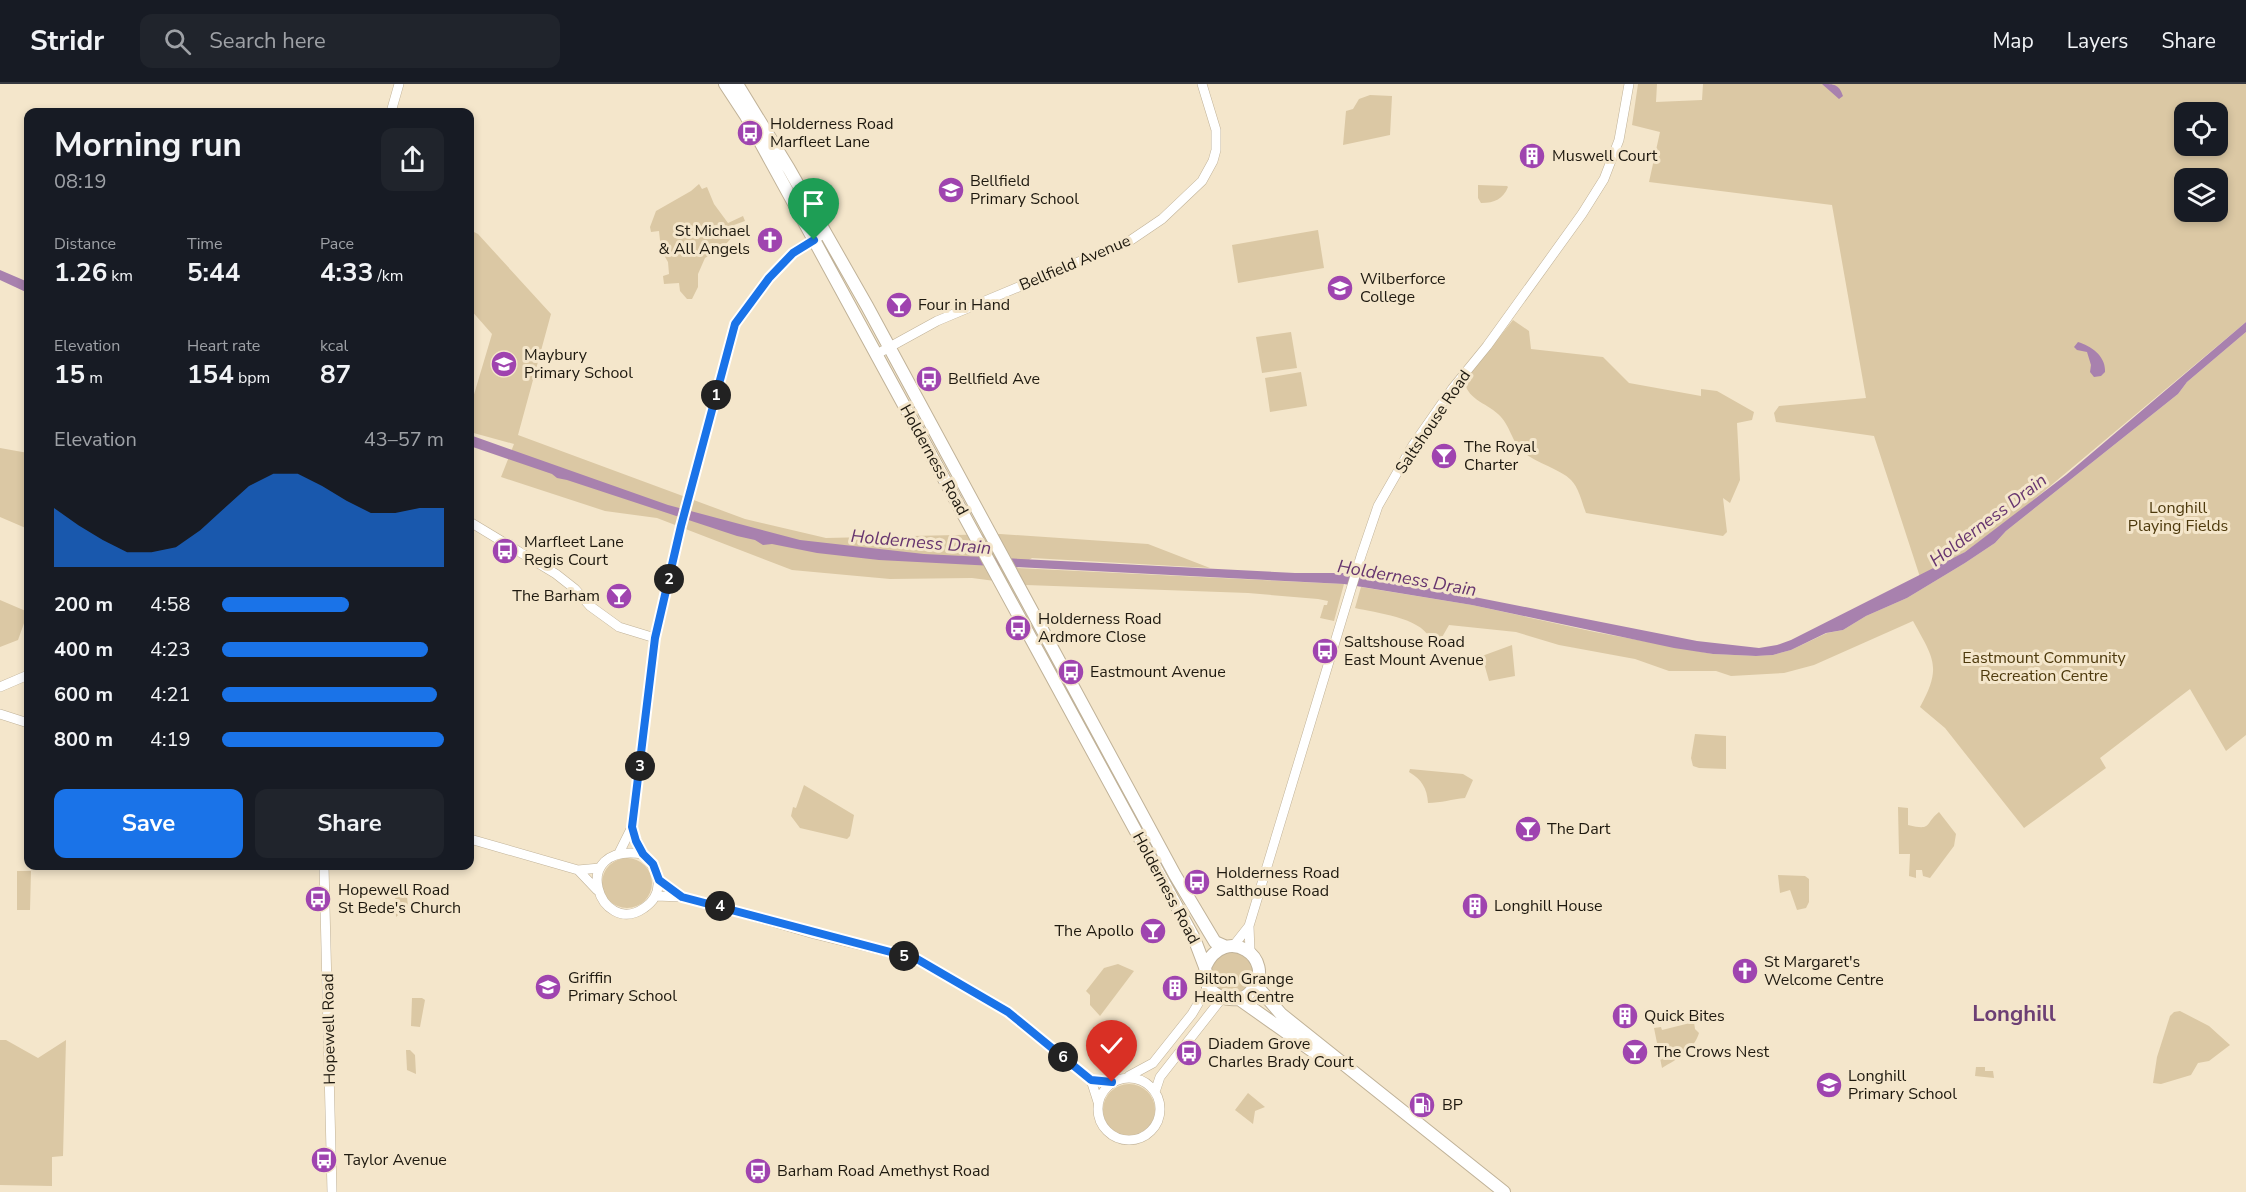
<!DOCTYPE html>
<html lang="en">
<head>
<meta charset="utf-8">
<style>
	:root { --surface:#171b24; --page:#20242c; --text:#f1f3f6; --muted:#9ea1a6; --line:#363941; --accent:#1a73e8 }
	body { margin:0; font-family:"Nunito Sans",sans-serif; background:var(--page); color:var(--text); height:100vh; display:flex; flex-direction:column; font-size:22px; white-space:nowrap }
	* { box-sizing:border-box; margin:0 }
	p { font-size:20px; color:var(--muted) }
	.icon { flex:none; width:33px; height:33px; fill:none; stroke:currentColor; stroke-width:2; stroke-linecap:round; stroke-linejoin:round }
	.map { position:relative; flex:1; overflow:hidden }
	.details { position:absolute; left:24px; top:24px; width:450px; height:762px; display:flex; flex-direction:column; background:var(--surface); border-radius:12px; box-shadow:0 3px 9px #0003 }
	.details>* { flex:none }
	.fabs { position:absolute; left:2174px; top:18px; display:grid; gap:12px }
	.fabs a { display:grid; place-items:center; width:54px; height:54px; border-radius:12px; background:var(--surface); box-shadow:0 3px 9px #0003; font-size:30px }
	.pin { position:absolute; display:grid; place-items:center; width:51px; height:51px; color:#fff; margin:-62px -26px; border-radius:50% 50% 50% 0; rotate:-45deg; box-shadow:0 0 6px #0007 }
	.pin .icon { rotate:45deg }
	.km { position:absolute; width:30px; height:30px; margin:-15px; border-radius:50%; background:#222; color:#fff; font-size:16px; line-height:30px; text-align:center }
	.round { display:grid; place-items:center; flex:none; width:63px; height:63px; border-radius:12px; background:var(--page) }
	.overview { display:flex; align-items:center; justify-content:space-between; height:102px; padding:0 30px }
	h1 { font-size:33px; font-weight:700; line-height:45px }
	.metrics { display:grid; grid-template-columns:repeat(3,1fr); gap:9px; height:102px; padding:6px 30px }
	.metrics div { display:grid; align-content:center }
	.metrics b { font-size:26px; font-weight:700 }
	.metrics small { font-size:16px; font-weight:400 }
	.metrics p { font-size:16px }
	.chart { height:168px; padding:12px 30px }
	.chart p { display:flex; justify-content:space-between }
	.chart svg { width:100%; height:108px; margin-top:6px; fill:var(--accent); opacity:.7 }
	.button { display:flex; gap:12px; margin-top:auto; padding:12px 30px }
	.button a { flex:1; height:69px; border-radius:12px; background:var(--accent); color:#fff; font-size:24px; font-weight:700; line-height:69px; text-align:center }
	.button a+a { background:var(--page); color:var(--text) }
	ul { padding:0 30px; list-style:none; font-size:20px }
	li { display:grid; grid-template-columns:96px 72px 1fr; align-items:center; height:45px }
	li i { height:15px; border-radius:8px; background:var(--accent) }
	header { display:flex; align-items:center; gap:36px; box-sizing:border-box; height:84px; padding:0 30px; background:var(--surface); border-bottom:2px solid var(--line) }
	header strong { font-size:28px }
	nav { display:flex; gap:33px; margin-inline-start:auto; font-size:21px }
	.search { width:420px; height:54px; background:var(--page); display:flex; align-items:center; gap:15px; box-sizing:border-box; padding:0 21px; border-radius:12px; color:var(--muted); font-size:22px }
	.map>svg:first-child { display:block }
	.green { fill:#dbc8a4; fill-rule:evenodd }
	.water { fill:#a881ae }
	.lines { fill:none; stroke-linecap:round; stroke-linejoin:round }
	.secondary-casing { stroke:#c0b298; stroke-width:10 }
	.highway-casing { stroke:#c0b298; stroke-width:14 }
	.secondary { stroke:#fff; stroke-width:9 }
	.highway { stroke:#fff; stroke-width:12 }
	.route-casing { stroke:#fff; stroke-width:12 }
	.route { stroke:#1a73e8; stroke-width:8 }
	.labels { text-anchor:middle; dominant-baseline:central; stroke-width:6; stroke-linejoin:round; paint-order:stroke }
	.poi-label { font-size:16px; fill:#1e190f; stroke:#f4e6cb; text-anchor:start }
	.street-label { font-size:16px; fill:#1e190f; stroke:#f4e6cb }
	.park-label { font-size:16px; fill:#4d390c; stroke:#f4e6cb }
	.water-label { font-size:18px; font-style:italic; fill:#67356f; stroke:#f4e6cb }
	.district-label { font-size:22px; font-weight:bold; fill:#6c3f74; stroke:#f4e6cb }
</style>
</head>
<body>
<header>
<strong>Stridr</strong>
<div class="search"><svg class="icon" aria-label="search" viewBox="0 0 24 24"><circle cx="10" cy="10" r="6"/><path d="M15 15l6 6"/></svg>Search here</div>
<nav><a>Map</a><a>Layers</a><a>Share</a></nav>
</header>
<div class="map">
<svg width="2246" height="1108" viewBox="0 0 2246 1108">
	<rect width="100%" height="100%" fill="#f4e6cb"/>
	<path class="green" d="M 1638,0 L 1657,0 L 1656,18 L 1702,16 L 1703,0 L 2246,0 L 2246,238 L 2018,429 L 1965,468 L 1920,493 L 1874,352 L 1776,338 L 1774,329 L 1779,322 L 1866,314 L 1832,121 L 1649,98 L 1660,48 L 1632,41 ZM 2184,28 L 2217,28 L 2217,62 L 2184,62 ZM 2184,94 L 2217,94 L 2217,128 L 2184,128 Z
		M 1370,11 L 1392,12 L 1390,51 L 1343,61 L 1346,27 L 1353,25 L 1359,15 Z
		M 699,100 L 702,105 L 707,103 L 714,120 L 728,139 L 743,132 L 745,137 L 734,141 L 736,149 L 724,162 L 705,174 L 698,190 L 698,203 L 692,215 L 687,215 L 680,207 L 679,199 L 664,200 L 663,192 L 669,190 L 668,178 L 661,166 L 659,147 L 651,148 L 650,143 L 656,127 L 691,107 Z
		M 1478,101 L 1507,102 L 1508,103 C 1503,115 1495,119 1481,119 L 1478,114 Z
		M 470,146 L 478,150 L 551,230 L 518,351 L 745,435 L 826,454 L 1000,450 L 1148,460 L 1210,484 L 1032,474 L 1017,484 L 1344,500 L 1334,537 L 1320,534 L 1324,521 L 1327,521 L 1328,517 L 1318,515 L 1248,509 L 1026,501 L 972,494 L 890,495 L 792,486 L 657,434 L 605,427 L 501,393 L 514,360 L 470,348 L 470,324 L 492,250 L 470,225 Z
		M 1318,146 L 1324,184 L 1238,199 L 1232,161 Z
		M 1513,236 L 1529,247 L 1531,265 L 1603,273 L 1629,299 L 1701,312 L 1701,305 L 1717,307 L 1754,328 L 1752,336 L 1737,339 L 1740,396 L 1730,419 L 1723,414 L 1727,448 L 1723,452 L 1586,429 C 1582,419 1579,404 1571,396 C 1560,385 1536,379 1523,368 C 1512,359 1510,340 1498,330 C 1486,319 1465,314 1465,296 Z
		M 1291,248 L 1297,284 L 1262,289 L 1256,253 Z
		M 2246,248 L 2246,651 L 2226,667 L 2190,605 L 2100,674 L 2106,684 L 2024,744 L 1945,644 L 1920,623 C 1942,583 1934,575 1913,537 L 1814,581 L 1784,589 L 1731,592 L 1716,587 L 1669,587 L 1635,575 L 1559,561 L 1516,548 L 1449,541 L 1441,555 L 1430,554 C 1419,533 1376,529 1355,524 L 1361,503 L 1472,521 L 1595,548 L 1713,570 L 1756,572 L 1773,571 L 1791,566 L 1827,549 L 1843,546 L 1866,532 L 1907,514 L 1965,479 L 1995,459 L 2006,447 L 2178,310 L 2187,298 Z
		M 1301,288 L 1307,322 L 1270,328 L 1265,294 Z
		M 0,364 L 28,369 L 28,445 L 0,433 Z
		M 0,516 L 28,528 L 18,556 L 0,563 Z
		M 1512,561 L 1515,592 L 1489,597 L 1482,572 Z
		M 1695,650 L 1726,652 L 1726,685 L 1699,684 L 1693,682 L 1691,674 Z
		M 1410,685 L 1463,690 L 1473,696 L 1465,714 C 1452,715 1441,719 1428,719 C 1427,704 1422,696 1409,688 Z
		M 804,701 L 854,731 L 850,752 L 847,755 L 800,744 L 791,732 L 793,723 L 796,724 Z
		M 1898,723 L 1908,724 L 1908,741 C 1933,747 1924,740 1939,728 L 1956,750 L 1954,762 L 1930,794 L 1923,792 L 1922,786 L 1916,786 L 1916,794 L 1909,792 L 1910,770 L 1899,770 Z
		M602 799a25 25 0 1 1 50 0a25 25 0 1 1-50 0Z
		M 17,787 L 31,787 L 30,826 L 17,826 Z
		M 1778,791 L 1805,792 L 1809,795 L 1809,818 L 1806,824 L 1797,826 L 1790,806 L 1780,809 Z
		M 406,804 L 408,822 L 396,833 L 395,808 L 396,805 Z
		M 1241,867 L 1254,880 C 1253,886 1254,895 1252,900 C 1243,916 1226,910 1213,904 C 1208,885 1209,883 1221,869 Z
		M 1118,880 L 1134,887 L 1100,932 L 1090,921 L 1090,911 L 1086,907 L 1104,884 Z
		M 412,914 L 422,914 L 425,916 L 420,943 L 411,942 Z
		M 2180,927 L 2209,942 L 2230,961 L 2209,977 L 2198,979 L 2191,991 L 2161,1000 L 2153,999 L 2157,973 L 2170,932 L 2174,928 Z
		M 1694,938 L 1695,945 L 1699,949 C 1694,966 1677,975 1662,984 L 1654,944 L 1661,943 L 1662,946 Z
		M 0,956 L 6,956 L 38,974 L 66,956 L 63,1072 L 52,1073 L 52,1102 L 0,1101 Z
		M 406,966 L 410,966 L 415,971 L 416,990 L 407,986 Z
		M 1976,983 L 1985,983 L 1985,987 L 1993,987 L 1994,994 L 1975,992 Z
		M1103 1026a26 26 0 1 1 52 0a26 26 0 1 1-52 0Z
		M 1248,1009 L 1265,1023 L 1255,1027 L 1253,1040 L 1235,1026 Z"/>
	<path class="water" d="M 1822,0 C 1834,0 1839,0 1843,12 L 1839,15 Z
		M 0,186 L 28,198 L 28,209 L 0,196 Z
		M 2246,238 L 2246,248 L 2187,298 L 2178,310 L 2006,447 L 1995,459 L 1965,479 L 1907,514 L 1866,532 L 1843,546 L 1826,549 L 1791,566 L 1773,571 L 1756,572 L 1713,570 L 1674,564 L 1472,521 L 1344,500 L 879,476 L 817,469 L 772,460 L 763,461 L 755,456 L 737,452 L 567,396 L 557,394 L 552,390 L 470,362 L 470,351 L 668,421 L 800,456 L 924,470 L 1295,489 L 1353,489 L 1697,557 L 1759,564 L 1777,561 L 1791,556 L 1965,468 L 2066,391 Z
		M 2078,258 C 2091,262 2106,272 2105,288 L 2101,292 L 2094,293 L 2090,288 L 2091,281 L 2087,268 L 2077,266 L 2074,263 Z"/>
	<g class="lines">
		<defs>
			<path id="secondary" d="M 391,28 L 399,0
				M 877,270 L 937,237 L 1131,156 L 1162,135 L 1202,97 L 1213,77 L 1216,66 L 1216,46 L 1202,0
				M 470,438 L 556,490 L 575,505 L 590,522 L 619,543 L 655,554
				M 0,603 L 28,591
				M 0,630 L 28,639
				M 632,743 C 635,752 637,761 643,769 C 649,778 658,785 658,797 C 659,809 653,818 644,824 C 600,855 566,758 643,770
				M 470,755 L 578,786 L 600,784
				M 619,769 L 632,743 L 655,554 L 681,442 L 735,240 L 769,194 L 793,169 L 825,149
				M 324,782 L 332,1108
				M 578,786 L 597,806
				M 659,796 L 681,812
				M 656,812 L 682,813 L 711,820 L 814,850 L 917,875 L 1008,928 L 1091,996 L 1098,1018
				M 1249,842 L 1250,868
				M 1234,861 L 1249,842 L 1361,472 L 1378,422 L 1413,361 L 1452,305 L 1487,262 L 1582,130 L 1604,95 L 1619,56 L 1629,0
				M 1129,992 L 1153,979 L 1192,930 L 1208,903
				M1098 1025a31 31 0 1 1 62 0a31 31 0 1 1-62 0Z
				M 1155,1008 L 1160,993 L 1222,914"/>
			<path id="highway" d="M 725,0 L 746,32 L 814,156 L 1194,854 L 1205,883 L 1208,903 C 1216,912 1224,916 1237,915 C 1243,915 1248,911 1252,906 C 1278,875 1225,838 1205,883
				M 737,0 L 789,85 L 867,222 L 1175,791 L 1215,858 L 1224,862
				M 1256,901 L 1281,930 L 1504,1108
				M 1239,915 L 1321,973"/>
		</defs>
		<use href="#secondary" class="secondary-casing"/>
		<use href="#highway" class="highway-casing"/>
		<use href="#secondary" class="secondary"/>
		<use href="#highway" class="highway"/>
	</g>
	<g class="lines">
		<defs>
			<path id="route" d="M 814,156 L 793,169 L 769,194 L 735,240 L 681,442 L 655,554 L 632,743 L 636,757 L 643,770 L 653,780 L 659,796 L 682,813 L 917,875 L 1008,928 L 1091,996 L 1112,998"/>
		</defs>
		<use href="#route" class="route-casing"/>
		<use href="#route" class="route"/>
	</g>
	<defs>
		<symbol id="bus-disc" viewBox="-11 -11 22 22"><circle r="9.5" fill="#9f44af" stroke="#f4e6cb"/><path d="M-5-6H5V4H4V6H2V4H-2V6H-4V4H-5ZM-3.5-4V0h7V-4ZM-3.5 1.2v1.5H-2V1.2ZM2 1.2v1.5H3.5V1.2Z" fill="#fff"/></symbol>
		<symbol id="building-disc" viewBox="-11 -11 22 22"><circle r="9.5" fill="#9f44af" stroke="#f4e6cb"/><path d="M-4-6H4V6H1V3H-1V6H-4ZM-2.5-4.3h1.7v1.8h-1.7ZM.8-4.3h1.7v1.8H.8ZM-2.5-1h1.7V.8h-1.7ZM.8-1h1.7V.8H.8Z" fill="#fff"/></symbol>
		<symbol id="school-disc" viewBox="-11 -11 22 22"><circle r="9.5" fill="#9f44af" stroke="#f4e6cb"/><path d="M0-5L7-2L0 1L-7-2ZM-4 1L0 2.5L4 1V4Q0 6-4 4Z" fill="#fff"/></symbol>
		<symbol id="church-disc" viewBox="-11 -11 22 22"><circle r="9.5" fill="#9f44af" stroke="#f4e6cb"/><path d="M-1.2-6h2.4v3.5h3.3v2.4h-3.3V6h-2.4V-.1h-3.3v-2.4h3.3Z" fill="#fff"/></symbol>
		<symbol id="university-disc" viewBox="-11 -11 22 22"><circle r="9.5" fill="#9f44af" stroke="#f4e6cb"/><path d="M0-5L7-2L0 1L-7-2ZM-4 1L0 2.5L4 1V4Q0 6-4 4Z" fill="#fff"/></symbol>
		<symbol id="bar-disc" viewBox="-11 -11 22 22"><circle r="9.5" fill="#9f44af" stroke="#f4e6cb"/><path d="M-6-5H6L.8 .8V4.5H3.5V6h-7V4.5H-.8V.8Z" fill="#fff"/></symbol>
		<symbol id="fuel-disc" viewBox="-11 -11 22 22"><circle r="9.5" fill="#9f44af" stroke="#f4e6cb"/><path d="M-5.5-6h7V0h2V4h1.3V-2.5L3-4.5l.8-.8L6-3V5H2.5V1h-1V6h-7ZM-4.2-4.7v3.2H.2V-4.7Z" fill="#fff"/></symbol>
	</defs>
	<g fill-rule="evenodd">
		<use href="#bus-disc" x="735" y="34" width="30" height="30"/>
		<use href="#building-disc" x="1517" y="57" width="30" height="30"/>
		<use href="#school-disc" x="936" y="91" width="30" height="30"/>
		<use href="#church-disc" x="755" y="141" width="30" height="30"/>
		<use href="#university-disc" x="1325" y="189" width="30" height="30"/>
		<use href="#bar-disc" x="884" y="206" width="30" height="30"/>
		<use href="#school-disc" x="489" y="265" width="30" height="30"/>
		<use href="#bus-disc" x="914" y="280" width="30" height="30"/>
		<use href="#bar-disc" x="1429" y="357" width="30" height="30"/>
		<use href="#bus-disc" x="490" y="452" width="30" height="30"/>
		<use href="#bar-disc" x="604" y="497" width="30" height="30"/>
		<use href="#bus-disc" x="1003" y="529" width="30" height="30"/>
		<use href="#bus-disc" x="1310" y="552" width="30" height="30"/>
		<use href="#bus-disc" x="1056" y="573" width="30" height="30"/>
		<use href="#bar-disc" x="1513" y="730" width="30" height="30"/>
		<use href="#bus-disc" x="1182" y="783" width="30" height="30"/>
		<use href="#bus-disc" x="303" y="800" width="30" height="30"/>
		<use href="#building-disc" x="1460" y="807" width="30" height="30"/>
		<use href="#bar-disc" x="1138" y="832" width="30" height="30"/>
		<use href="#church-disc" x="1730" y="872" width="30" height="30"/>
		<use href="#school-disc" x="533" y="888" width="30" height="30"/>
		<use href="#building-disc" x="1160" y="889" width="30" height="30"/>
		<use href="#building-disc" x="1610" y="917" width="30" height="30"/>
		<use href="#bar-disc" x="1620" y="953" width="30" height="30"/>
		<use href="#bus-disc" x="1174" y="954" width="30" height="30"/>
		<use href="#school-disc" x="1814" y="986" width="30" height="30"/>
		<use href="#fuel-disc" x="1407" y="1006" width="30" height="30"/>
		<use href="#bus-disc" x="309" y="1061" width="30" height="30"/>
		<use href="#bus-disc" x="743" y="1072" width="30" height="30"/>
	</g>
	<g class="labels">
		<g class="poi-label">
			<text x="770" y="40">Holderness Road<tspan x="770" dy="18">Marfleet Lane</tspan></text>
			<text x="1552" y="72">Muswell Court</text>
			<text x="970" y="97">Bellfield<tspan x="970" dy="18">Primary School</tspan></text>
			<text x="750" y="147" text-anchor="end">St Michael<tspan x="750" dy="18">&amp; All Angels</tspan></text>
			<text x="1360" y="195">Wilberforce<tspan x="1360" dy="18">College</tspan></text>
			<text x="918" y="221">Four in Hand</text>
			<text x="524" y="271">Maybury<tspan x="524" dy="18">Primary School</tspan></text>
			<text x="948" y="295">Bellfield Ave</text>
			<text x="1464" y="363">The Royal<tspan x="1464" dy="18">Charter</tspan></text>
			<text x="524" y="458">Marfleet Lane<tspan x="524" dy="18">Regis Court</tspan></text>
			<text x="600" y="512" text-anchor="end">The Barham</text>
			<text x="1038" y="535">Holderness Road<tspan x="1038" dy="18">Ardmore Close</tspan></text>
			<text x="1344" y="558">Saltshouse Road<tspan x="1344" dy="18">East Mount Avenue</tspan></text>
			<text x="1090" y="588">Eastmount Avenue</text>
			<text x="1547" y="745">The Dart</text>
			<text x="1216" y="789">Holderness Road<tspan x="1216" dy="18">Salthouse Road</tspan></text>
			<text x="338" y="806">Hopewell Road<tspan x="338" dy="18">St Bede's Church</tspan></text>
			<text x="1494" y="822">Longhill House</text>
			<text x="1134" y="847" text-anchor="end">The Apollo</text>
			<text x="1764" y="878">St Margaret's<tspan x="1764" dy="18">Welcome Centre</tspan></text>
			<text x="568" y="894">Griffin<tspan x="568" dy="18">Primary School</tspan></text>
			<text x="1194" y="895">Bilton Grange<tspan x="1194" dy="18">Health Centre</tspan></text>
			<text x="1644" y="932">Quick Bites</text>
			<text x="1208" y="960">Diadem Grove<tspan x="1208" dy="18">Charles Brady Court</tspan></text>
			<text x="1654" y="968">The Crows Nest</text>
			<text x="1848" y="992">Longhill<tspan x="1848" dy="18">Primary School</tspan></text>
			<text x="1442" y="1021">BP</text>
			<text x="344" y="1076">Taylor Avenue</text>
			<text x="777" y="1087">Barham Road Amethyst Road</text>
		</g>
		<g class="street-label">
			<text transform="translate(1075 179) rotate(-23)">Bellfield Avenue</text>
			<text transform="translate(1433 338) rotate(-56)">Saltshouse Road</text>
			<text transform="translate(934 376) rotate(61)">Holderness Road</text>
			<text transform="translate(1166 804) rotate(62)">Holderness Road</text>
			<text transform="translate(329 945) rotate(-91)">Hopewell Road</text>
		</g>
		<g class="park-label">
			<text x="2178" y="424">Longhill<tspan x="2178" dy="18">Playing Fields</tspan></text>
			<text x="2044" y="574">Eastmount Community<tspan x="2044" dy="18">Recreation Centre</tspan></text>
		</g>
		<g class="water-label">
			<text transform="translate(1988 436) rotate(-37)">Holderness Drain</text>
			<text transform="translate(921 458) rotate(5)">Holderness Drain</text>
			<text transform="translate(1407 494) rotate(10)">Holderness Drain</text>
		</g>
		<g class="district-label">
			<text x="2014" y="930">Longhill</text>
		</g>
	</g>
</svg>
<div class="fabs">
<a><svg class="icon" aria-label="locate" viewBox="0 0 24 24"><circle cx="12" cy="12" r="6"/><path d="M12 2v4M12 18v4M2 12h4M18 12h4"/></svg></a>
<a><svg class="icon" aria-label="layers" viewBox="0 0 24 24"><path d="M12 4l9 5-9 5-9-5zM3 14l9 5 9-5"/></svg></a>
</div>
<div class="pin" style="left:814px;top:156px;background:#1e9e55"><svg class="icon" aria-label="arrive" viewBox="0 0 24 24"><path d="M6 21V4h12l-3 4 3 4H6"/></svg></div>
<div class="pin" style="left:1112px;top:998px;background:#d93025"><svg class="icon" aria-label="check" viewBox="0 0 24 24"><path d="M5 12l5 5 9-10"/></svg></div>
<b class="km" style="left:716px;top:311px">1</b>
<b class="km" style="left:669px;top:495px">2</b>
<b class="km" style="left:640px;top:682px">3</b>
<b class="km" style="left:720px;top:822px">4</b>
<b class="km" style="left:904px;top:872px">5</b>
<b class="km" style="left:1063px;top:973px">6</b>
<section class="details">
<div class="overview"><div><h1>Morning run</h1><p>08:19</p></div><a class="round"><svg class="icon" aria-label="share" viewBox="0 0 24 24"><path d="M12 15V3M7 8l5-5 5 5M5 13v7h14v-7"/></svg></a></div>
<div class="metrics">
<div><p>Distance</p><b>1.26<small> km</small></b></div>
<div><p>Time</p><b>5:44</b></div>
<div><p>Pace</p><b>4:33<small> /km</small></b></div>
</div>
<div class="metrics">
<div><p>Elevation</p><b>15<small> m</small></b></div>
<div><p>Heart rate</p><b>154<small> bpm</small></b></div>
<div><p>kcal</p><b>87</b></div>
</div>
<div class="chart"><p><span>Elevation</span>43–57 m</p>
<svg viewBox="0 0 160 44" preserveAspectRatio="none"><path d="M0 44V20L10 27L20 33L30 38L40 38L50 36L60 29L70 20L80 11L90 6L100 6L110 11L120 17L130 22L140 22L150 20L160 20V44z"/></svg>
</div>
<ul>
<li><b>200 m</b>4:58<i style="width:57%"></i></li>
<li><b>400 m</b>4:23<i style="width:93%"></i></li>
<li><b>600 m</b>4:21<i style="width:97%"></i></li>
<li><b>800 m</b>4:19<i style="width:100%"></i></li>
</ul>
<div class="button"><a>Save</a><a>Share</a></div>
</section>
</div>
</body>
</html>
